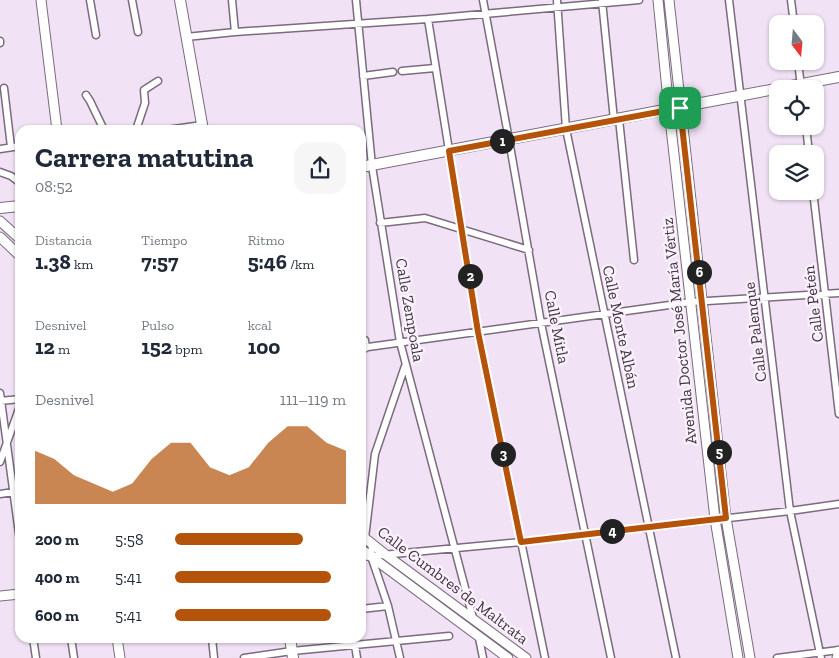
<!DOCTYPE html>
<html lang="es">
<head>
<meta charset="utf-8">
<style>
	:root { --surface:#fff; --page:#f6f6f7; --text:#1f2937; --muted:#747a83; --accent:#b45309 }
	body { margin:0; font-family:"Zilla Slab",serif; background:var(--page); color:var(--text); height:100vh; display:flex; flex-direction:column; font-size:19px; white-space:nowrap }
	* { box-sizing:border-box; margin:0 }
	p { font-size:16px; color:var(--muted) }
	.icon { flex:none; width:28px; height:28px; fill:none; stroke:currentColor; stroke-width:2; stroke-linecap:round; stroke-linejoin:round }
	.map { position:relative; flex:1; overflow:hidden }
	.drawer { position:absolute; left:15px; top:125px; width:351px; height:518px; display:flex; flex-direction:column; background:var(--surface); border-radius:15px; box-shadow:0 1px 4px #0004 }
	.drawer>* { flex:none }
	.needle { width:32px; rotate:164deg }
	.tools { position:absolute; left:769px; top:15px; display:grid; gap:10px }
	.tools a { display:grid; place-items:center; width:55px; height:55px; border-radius:10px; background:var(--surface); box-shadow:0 1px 4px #0004; font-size:25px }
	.pin { position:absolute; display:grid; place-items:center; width:42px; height:42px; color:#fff; margin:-21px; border-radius:10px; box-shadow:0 2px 8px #0006 }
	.km { position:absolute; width:25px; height:25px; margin:-12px; border-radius:50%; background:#222; color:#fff; font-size:14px; line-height:25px; text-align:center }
	.round { display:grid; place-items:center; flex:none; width:52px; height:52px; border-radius:15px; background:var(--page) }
	.headline { display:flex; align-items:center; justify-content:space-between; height:85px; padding:0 20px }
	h1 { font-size:28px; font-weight:700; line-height:38px }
	.stats { display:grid; grid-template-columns:repeat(3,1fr); gap:8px; height:85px; padding:5px 20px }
	.stats div { display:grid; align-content:center }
	.stats b { font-size:21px; font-weight:700 }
	.stats small { font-size:14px; font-weight:400 }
	.stats p { font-size:14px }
	.chart { height:140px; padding:10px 20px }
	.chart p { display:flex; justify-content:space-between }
	.chart svg { width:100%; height:90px; margin-top:5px; fill:var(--accent); opacity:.7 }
	ul { padding:0 20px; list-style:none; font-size:16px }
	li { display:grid; grid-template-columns:80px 60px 1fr; align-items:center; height:38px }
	li i { height:12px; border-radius:6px; background:var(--accent) }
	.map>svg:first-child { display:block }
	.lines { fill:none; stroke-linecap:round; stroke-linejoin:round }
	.street-casing { stroke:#7a6c7d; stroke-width:9 }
	.secondary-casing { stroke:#7a6c7d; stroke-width:11 }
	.primary-casing { stroke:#7a6c7d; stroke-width:12 }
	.street { stroke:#fff; stroke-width:6 }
	.secondary { stroke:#fff; stroke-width:9 }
	.primary { stroke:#fff; stroke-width:10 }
	.route-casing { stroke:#fff; stroke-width:10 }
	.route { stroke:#b45309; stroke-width:6 }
	.labels { text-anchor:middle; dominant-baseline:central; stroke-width:4.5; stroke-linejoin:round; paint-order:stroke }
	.street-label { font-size:16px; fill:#3d363e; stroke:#fbf2fe }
</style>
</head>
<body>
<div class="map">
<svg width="839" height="658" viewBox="0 0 839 658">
	<rect width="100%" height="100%" fill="#f2e2f6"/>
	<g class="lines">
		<defs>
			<path id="street" d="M 90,0 L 96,35
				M 132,0 L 138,32
				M 232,0 L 235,32
				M 356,0 L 372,166 L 400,342 L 473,618
				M 483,0 L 509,140 L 541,323 L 611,658
				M 557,0 L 566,129 L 676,658
				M 729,0 L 790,511 L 821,658
				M 791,0 L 794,24
				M 602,1 L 614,120
				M 428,19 L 478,332 L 545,658
				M 186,37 L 235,32 L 428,19 L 639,0
				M 0,41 L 0,43
				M 798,61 L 801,87
				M 402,71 L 435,68
				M 363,76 L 393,72
				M 4,88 L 11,147
				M 86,95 L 90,101 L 104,130
				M 619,119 L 634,260
				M 806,126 L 809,154
				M 136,130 L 145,103 L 144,90 L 158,81
				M 167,130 L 202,125
				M 0,149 L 20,146
				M 0,172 L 11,176 L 20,183
				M 813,191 L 839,414
				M 380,223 L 425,218 L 529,250
				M 365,340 L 366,348
				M 361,348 L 691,302 L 839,293
				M 0,393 L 20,541
				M 0,401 L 20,399
				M 0,462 L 20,406
				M 0,494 L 20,491
				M 365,538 L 375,454 L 405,366
				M 372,544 L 371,556 L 388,606 L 400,658
				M 361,557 L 521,542 L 790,511 L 839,504
				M 361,609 L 388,606
				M 33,638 L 36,658
				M 71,638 L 74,658
				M 212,638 L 214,658
				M 479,638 L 483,658
				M 355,645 L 357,658
				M 244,658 L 292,651 L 449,636
				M 777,658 L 839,650"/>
			<path id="secondary" d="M 41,0 L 57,130
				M 658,0 L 669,110 L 715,519 L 738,658
				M 669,0 L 726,518 L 750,658
				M 0,221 L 20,239
				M 0,237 L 20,256
				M 361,535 L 386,555 L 526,658
				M 361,549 L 508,658
				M 0,596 L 20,594
				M 117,638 L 120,658
				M 837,658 L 839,651"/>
			<path id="primary" d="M 180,0 L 203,130
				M 361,167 L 839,77
				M 0,208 L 20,206
				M 290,638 L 293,658"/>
		</defs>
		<use href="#street" class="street-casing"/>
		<use href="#secondary" class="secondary-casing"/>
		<use href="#primary" class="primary-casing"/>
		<use href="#street" class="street"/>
		<use href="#secondary" class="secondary"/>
		<use href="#primary" class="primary"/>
	</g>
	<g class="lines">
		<defs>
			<path id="route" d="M 680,108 L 726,518 L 521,542 L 478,332 L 449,151 Z"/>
		</defs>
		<use href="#route" class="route-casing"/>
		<use href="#route" class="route"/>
	</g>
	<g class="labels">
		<g class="street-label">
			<text transform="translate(813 304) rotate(-97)">Calle Petén</text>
			<text transform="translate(410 310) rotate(80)">Calle Zempoala</text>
			<text transform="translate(557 327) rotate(79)">Calle Mitla</text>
			<text transform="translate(621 327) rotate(78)">Calle Monte Albán</text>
			<text transform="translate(679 331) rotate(-96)">Avenida Doctor José María Vértiz</text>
			<text transform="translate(755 332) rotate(-97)">Calle Palenque</text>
			<text transform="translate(453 585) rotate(37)">Calle Cumbres de Maltrata</text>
		</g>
	</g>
</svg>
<div class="tools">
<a><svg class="needle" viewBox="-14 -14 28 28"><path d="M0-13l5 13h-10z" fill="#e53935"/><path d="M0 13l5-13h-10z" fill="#747a83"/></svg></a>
<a><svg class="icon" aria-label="locate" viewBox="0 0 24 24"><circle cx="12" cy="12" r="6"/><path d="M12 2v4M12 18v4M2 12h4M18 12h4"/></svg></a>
<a><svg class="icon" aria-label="layers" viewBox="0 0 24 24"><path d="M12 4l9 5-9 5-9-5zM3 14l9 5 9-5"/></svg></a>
</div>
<div class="pin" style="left:680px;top:108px;background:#1e9e55"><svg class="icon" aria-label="arrive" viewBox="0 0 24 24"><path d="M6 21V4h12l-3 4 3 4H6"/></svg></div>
<b class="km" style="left:502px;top:141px">1</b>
<b class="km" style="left:470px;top:276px">2</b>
<b class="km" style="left:503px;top:454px">3</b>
<b class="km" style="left:612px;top:531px">4</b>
<b class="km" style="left:719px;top:452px">5</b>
<b class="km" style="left:699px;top:272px">6</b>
<section class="drawer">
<div class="headline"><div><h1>Carrera matutina</h1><p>08:52</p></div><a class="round"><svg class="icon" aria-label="share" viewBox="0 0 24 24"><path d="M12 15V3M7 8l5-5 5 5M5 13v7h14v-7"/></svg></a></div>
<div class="stats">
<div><p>Distancia</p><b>1.38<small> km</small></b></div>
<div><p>Tiempo</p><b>7:57</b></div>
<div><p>Ritmo</p><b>5:46<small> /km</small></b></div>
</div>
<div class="stats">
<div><p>Desnivel</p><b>12<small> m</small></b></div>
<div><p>Pulso</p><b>152<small> bpm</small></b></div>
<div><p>kcal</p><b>100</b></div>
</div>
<div class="chart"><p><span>Desnivel</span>111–119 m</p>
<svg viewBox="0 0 160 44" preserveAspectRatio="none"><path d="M0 44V18L10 22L20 30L30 34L40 38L50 34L60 22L70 14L80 14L90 26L100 30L110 26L120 14L130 6L140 6L150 14L160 18V44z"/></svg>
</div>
<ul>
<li><b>200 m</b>5:58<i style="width:75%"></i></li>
<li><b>400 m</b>5:41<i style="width:91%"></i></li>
<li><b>600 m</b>5:41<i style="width:91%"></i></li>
</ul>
</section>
</div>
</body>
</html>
